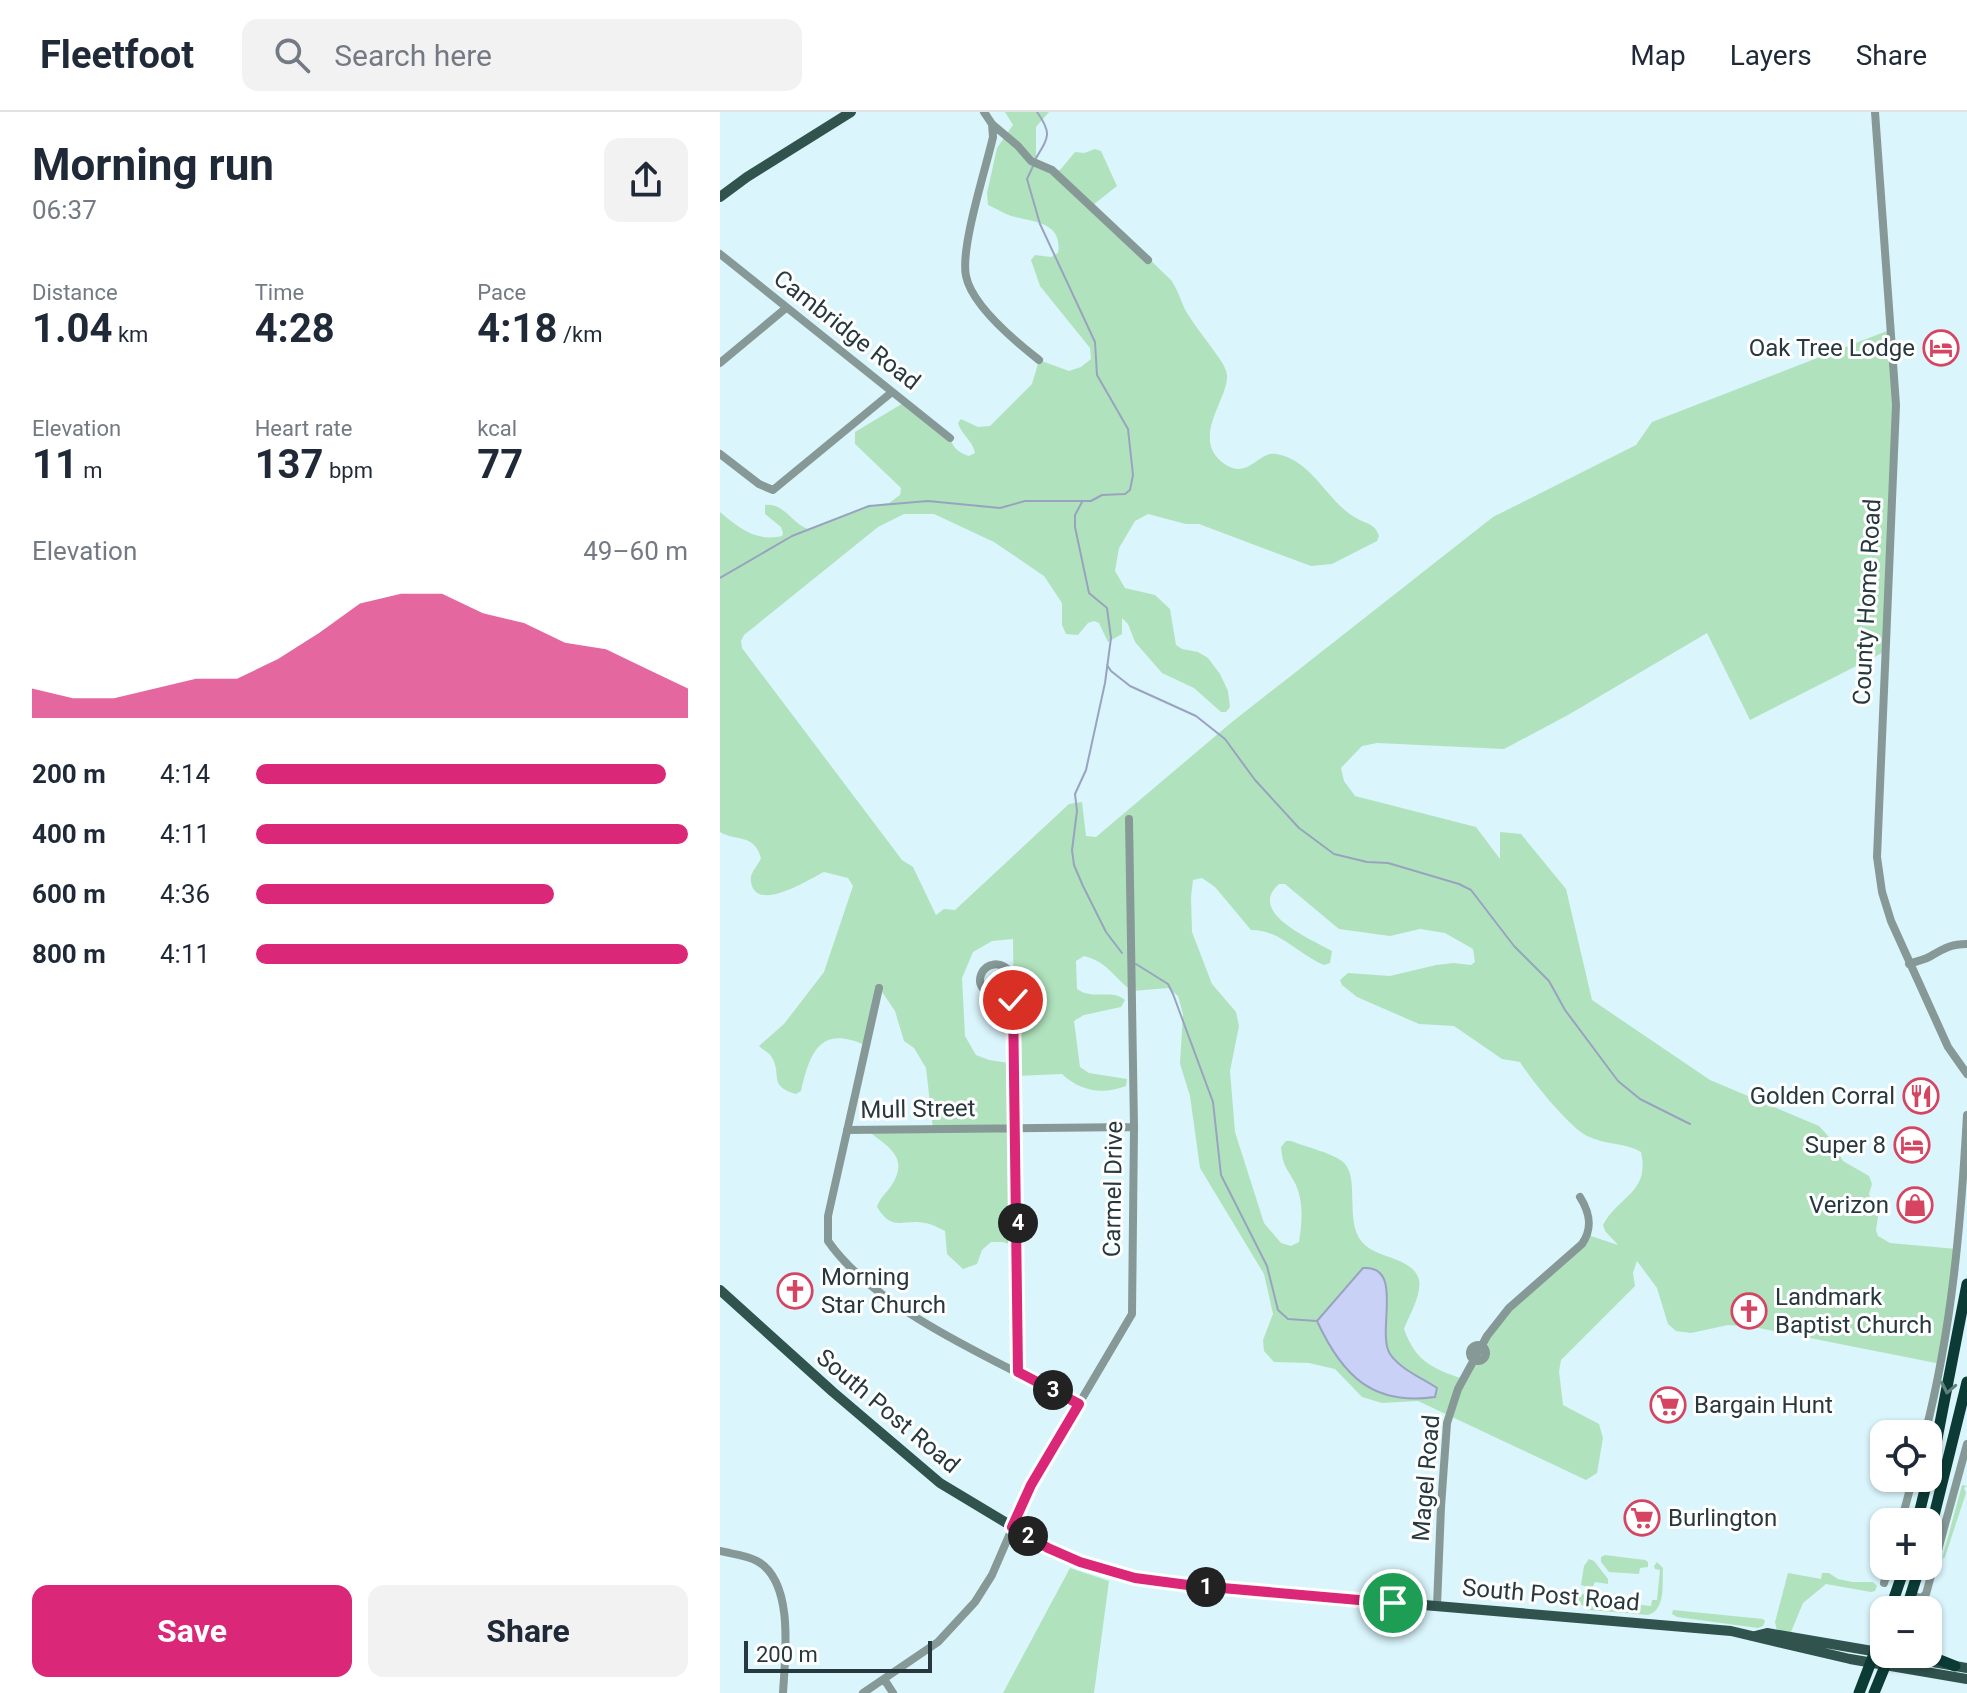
<!DOCTYPE html>
<html lang="en">
<head>
<meta charset="utf-8">
<style>
	:root { --surface:#fff; --page:#f2f2f3; --text:#1f2937; --muted:#747a83; --line:#e0e1e3; --accent:#db2777 }
	body { margin:0; font-family:Roboto,sans-serif; background:var(--page); color:var(--text); height:100vh; display:flex; flex-direction:column; font-size:30px; white-space:nowrap }
	* { box-sizing:border-box; margin:0 }
	p { font-size:26px; color:var(--muted) }
	.icon { flex:none; width:44px; height:44px; fill:none; stroke:currentColor; stroke-width:2; stroke-linecap:round; stroke-linejoin:round }
	.map { position:relative; flex:1; overflow:hidden }
	.side { display:flex; flex-direction:column; background:var(--surface); width:720px }
	.side>* { flex:none }
	.tools { position:absolute; left:1150px; top:1308px; display:grid; gap:16px }
	.tools a { display:grid; place-items:center; width:72px; height:72px; border-radius:16px; background:var(--surface); box-shadow:0 2px 6px #0004; font-size:40px }
	.scale { position:absolute; left:24px; bottom:20px; width:188px; box-sizing:border-box; padding-left:8px; border:4px solid #27393e; border-top:0; font-size:22px; line-height:28px; white-space:nowrap; color:#27393e; -webkit-text-stroke:6px #fff; paint-order:stroke }
	.pin { position:absolute; display:grid; place-items:center; width:68px; height:68px; color:#fff; margin:-34px; border:4px solid #fff; border-radius:50%; box-shadow:0 2px 8px #0007 }
	.km { position:absolute; width:40px; height:40px; margin:-20px; border-radius:50%; background:#222; color:#fff; font-size:22px; line-height:40px; text-align:center }
	.round { display:grid; place-items:center; flex:none; width:84px; height:84px; border-radius:16px; background:var(--page) }
	.summary { display:flex; align-items:center; justify-content:space-between; height:136px; padding:0 32px }
	h1 { font-size:44px; font-weight:700; line-height:60px }
	.figures { display:grid; grid-template-columns:repeat(3,1fr); gap:12px; height:136px; padding:8px 32px }
	.figures div { display:grid; align-content:center }
	.figures b { font-size:40px; font-weight:700 }
	.figures small { font-size:22px; font-weight:400 }
	.figures p { font-size:22px }
	.chart { height:224px; padding:16px 32px }
	.chart p { display:flex; justify-content:space-between }
	.chart svg { width:100%; height:144px; margin-top:8px; fill:var(--accent); opacity:.7 }
	.primary-button { display:flex; gap:16px; margin-top:auto; padding:16px 32px }
	.primary-button a { flex:1; height:92px; border-radius:16px; background:var(--accent); color:#fff; font-size:32px; font-weight:700; line-height:92px; text-align:center }
	.primary-button a+a { background:var(--page); color:var(--text) }
	ul { padding:0 32px; list-style:none; font-size:26px }
	li { display:grid; grid-template-columns:128px 96px 1fr; align-items:center; height:60px }
	li i { height:20px; border-radius:10px; background:var(--accent) }
	header { display:flex; align-items:center; gap:48px; box-sizing:border-box; height:112px; padding:0 40px; background:var(--surface); border-bottom:2px solid var(--line) }
	header strong { font-size:38px }
	nav { display:flex; gap:44px; margin-inline-start:auto; font-size:28px }
	.search { width:560px; height:72px; background:var(--page); display:flex; align-items:center; gap:20px; box-sizing:border-box; padding:0 28px; border-radius:16px; color:var(--muted); font-size:30px }
	main { display:flex; flex:1; min-height:0 }
	.map>svg:first-child { display:block }
	.green { fill:#b0e3bd; fill-rule:evenodd }
	.water { fill:#cad1f6; stroke:#99a3bf; stroke-width:2 }
	.lines { fill:none; stroke-linecap:round; stroke-linejoin:round }
	.stream { stroke:#99a3bf; stroke-width:2 }
	.minor { stroke:#869996; stroke-width:8 }
	.major { stroke:#30534e; stroke-width:10 }
	.highway { stroke:#0c3b35; stroke-width:11 }
	.oneway { stroke:#61807c }
	.route-casing { stroke:#fff; stroke-width:16 }
	.route { stroke:#db2777; stroke-width:10 }
	.labels { text-anchor:middle; dominant-baseline:central; stroke-width:6; stroke-linejoin:round; paint-order:stroke }
	.street-label { font-size:24px; fill:#27393e; stroke:#fff }
	.poi-label { font-size:24px; fill:#27393e; stroke:#fff; text-anchor:end }
</style>
</head>
<body>
<header>
<strong>Fleetfoot</strong>
<div class="search"><svg class="icon" aria-label="search" viewBox="0 0 24 24"><circle cx="10" cy="10" r="6"/><path d="M15 15l6 6"/></svg>Search here</div>
<nav><a>Map</a><a>Layers</a><a>Share</a></nav>
</header>
<main>
<section class="side">
<div class="summary"><div><h1>Morning run</h1><p>06:37</p></div><a class="round"><svg class="icon" aria-label="share" viewBox="0 0 24 24"><path d="M12 15V3M7 8l5-5 5 5M5 13v7h14v-7"/></svg></a></div>
<div class="figures">
<div><p>Distance</p><b>1.04<small> km</small></b></div>
<div><p>Time</p><b>4:28</b></div>
<div><p>Pace</p><b>4:18<small> /km</small></b></div>
</div>
<div class="figures">
<div><p>Elevation</p><b>11<small> m</small></b></div>
<div><p>Heart rate</p><b>137<small> bpm</small></b></div>
<div><p>kcal</p><b>77</b></div>
</div>
<div class="chart"><p><span>Elevation</span>49–60 m</p>
<svg viewBox="0 0 160 44" preserveAspectRatio="none"><path d="M0 44V35L10 38L20 38L30 35L40 32L50 32L60 26L70 18L80 9L90 6L100 6L110 12L120 15L130 21L140 23L150 29L160 35V44z"/></svg>
</div>
<ul>
<li><b>200 m</b>4:14<i style="width:95%"></i></li>
<li><b>400 m</b>4:11<i style="width:100%"></i></li>
<li><b>600 m</b>4:36<i style="width:69%"></i></li>
<li><b>800 m</b>4:11<i style="width:100%"></i></li>
</ul>
<div class="primary-button"><a>Save</a><a>Share</a></div>
</section>
<div class="map">
<svg width="1247" height="1581" viewBox="0 0 1247 1581">
	<rect width="100%" height="100%" fill="#daf5fc"/>
	<path class="green" d="M 285,0 L 329,0 L 316,15 L 316,52 L 332,58 L 340,58 L 355,40 L 364,41 L 375,37 L 381,39 L 397,74 L 373,93 L 451,168 C 459,179 461,191 467,201 C 477,217 489,231 499,246 C 503,251 506,257 507,263 C 509,287 468,328 506,353 C 529,367 539,339 556,342 C 593,348 606,389 636,406 C 646,412 655,411 659,424 L 657,429 L 612,452 L 591,454 L 479,412 L 466,412 L 428,402 L 415,409 L 399,436 L 395,459 L 405,476 L 435,483 L 450,497 L 456,533 L 462,537 L 478,540 L 488,546 L 500,562 L 508,579 L 510,595 L 506,600 L 501,600 L 474,576 L 442,561 L 415,530 L 408,512 L 402,506 L 402,522 L 388,530 L 379,511 L 374,509 L 368,511 L 358,523 L 346,522 L 342,513 L 342,491 L 324,464 L 274,430 L 214,402 L 184,402 L 158,415 L 24,523 L 21,529 L 22,536 L 182,748 L 193,755 L 216,803 L 224,797 L 235,798 L 349,692 L 362,690 L 366,724 L 376,725 L 512,610 L 773,405 L 916,333 L 932,310 L 1172,217 L 1175,257 L 1164,540 L 1030,608 L 987,521 L 848,603 L 784,637 L 657,631 L 642,634 L 621,656 L 624,669 L 635,684 L 756,715 L 780,747 L 780,720 L 801,722 L 846,777 L 872,888 L 990,968 L 1099,1014 L 1109,1025 L 1123,1049 L 1149,1064 L 1152,1072 L 1149,1082 L 1158,1105 L 1156,1118 L 1158,1124 L 1170,1131 L 1237,1137 L 1221,1252 L 1034,1215 L 1008,1213 L 971,1221 L 956,1219 L 948,1212 L 937,1176 L 917,1149 L 913,1161 L 915,1174 L 841,1248 L 839,1259 L 843,1293 L 879,1312 L 883,1326 L 877,1361 L 866,1368 L 698,1289 L 662,1291 L 642,1285 L 615,1257 L 589,1251 L 554,1250 L 544,1239 L 543,1228 L 553,1202 L 544,1162 L 480,1056 L 470,984 L 460,952 L 463,902 L 458,884 L 448,876 L 412,879 C 393,865 388,850 364,844 L 356,849 L 357,877 C 374,889 392,876 405,888 L 401,895 L 364,903 L 354,909 L 360,955 L 369,961 L 407,967 L 406,974 C 382,983 360,979 342,962 L 295,964 L 293,827 L 272,829 L 253,840 L 242,866 L 245,924 L 256,943 L 269,948 L 289,951 L 293,957 L 298,1135 L 283,1130 L 271,1130 L 262,1138 L 257,1152 L 243,1157 L 227,1142 L 225,1119 C 219,1116 212,1112 205,1111 C 182,1106 173,1121 157,1095 C 160,1085 166,1082 171,1074 C 191,1044 166,1034 147,1018 L 213,1017 L 206,956 L 194,936 L 184,929 L 175,899 L 160,877 L 145,933 C 100,913 90,940 81,979 L 76,982 C 47,974 63,962 51,944 C 48,940 43,938 39,934 L 64,912 L 104,860 L 133,774 L 128,766 L 104,760 C 89,767 36,802 31,770 C 29,761 38,754 41,746 C 34,721 17,730 0,720 L 0,400 C 19,416 36,430 62,424 L 63,421 L 61,415 L 45,402 L 45,393 C 64,390 72,412 88,417 L 149,394 L 169,391 L 180,383 L 181,376 L 135,332 L 135,320 L 185,290 L 230,326 C 233,336 239,341 249,344 L 255,341 C 253,329 241,322 238,311 L 241,307 L 258,315 L 270,314 L 312,272 L 319,248 L 349,259 L 361,255 L 371,247 L 370,236 L 320,174 L 311,148 L 315,143 L 331,145 L 338,141 C 343,110 314,110 291,104 C 283,101 275,96 268,93 L 267,81 L 277,36 L 293,13 ZM 482,766 L 495,775 L 531,818 C 559,817 579,843 604,853 L 610,851 L 612,839 C 592,827 526,801 559,772 L 565,772 L 619,817 L 670,824 L 700,817 L 725,821 L 753,837 L 755,850 L 751,853 L 734,851 L 716,853 L 670,864 L 628,861 L 620,868 L 622,873 L 637,885 L 699,912 L 734,914 L 782,947 L 800,950 C 811,968 849,1015 867,1024 C 885,1033 904,1030 921,1040 C 930,1081 899,1083 883,1113 L 885,1119 L 898,1133 L 868,1123 L 789,1196 L 743,1267 C 712,1256 696,1250 684,1217 C 689,1204 704,1179 698,1165 C 690,1145 655,1146 642,1130 C 624,1109 641,1063 622,1049 C 609,1040 586,1035 571,1029 L 566,1029 L 561,1035 C 563,1055 566,1054 575,1071 C 584,1089 582,1111 579,1130 L 571,1134 L 561,1131 L 544,1111 L 515,1020 L 510,959 L 519,914 L 516,900 L 492,872 L 472,820 L 471,785 L 473,768 Z
		M 1242,1373 L 1247,1374 L 1244,1376 L 1246,1381 L 1225,1445 L 1222,1447 Z
		M 885,1443 L 925,1448 L 928,1450 L 928,1455 L 920,1456 L 919,1462 L 889,1460 L 881,1450 L 881,1445 Z
		M 869,1447 L 874,1449 L 888,1467 L 888,1472 L 875,1470 L 872,1476 L 861,1473 L 864,1454 Z
		M 937,1450 L 943,1456 C 942,1472 946,1498 928,1503 L 869,1498 L 859,1491 L 859,1484 L 863,1482 L 876,1483 L 878,1489 L 888,1490 L 891,1484 L 901,1485 L 903,1491 L 931,1494 L 932,1488 L 937,1488 L 940,1458 L 935,1457 L 934,1454 Z
		M 350,1456 L 389,1469 L 374,1581 L 283,1581 Z
		M 1068,1461 L 1101,1467 L 1102,1461 L 1109,1461 L 1118,1467 L 1133,1470 L 1153,1470 L 1157,1474 L 1155,1479 L 1151,1480 L 1106,1472 L 1083,1491 L 1071,1520 L 1057,1519 L 1055,1510 Z
		M 953,1498 L 1043,1507 L 1045,1509 L 1043,1514 L 1038,1516 L 957,1505 L 952,1502 Z"/>
	<path class="water" d="M 643,1156 C 685,1153 656,1220 670,1242 C 680,1257 702,1266 717,1276 L 715,1285 C 652,1294 622,1263 597,1209 Z"/>
	<g class="lines">
		<path class="stream" d="M 316,46 C 329,25 332,21 317,0
			M 362,390 L 355,403 L 355,415 L 369,481 L 387,496 L 391,526 L 385,571 L 366,658 L 355,682 L 357,699 L 352,738 L 354,753 L 363,774 L 386,820 L 402,841
			M 0,466 L 72,424 L 149,394 L 208,389 L 280,396 L 305,389 L 371,389 L 382,383 L 405,382 L 410,378 L 413,363 L 408,317 L 377,263 L 375,230 L 320,112 L 307,67 L 314,52
			M 387,553 L 391,559 L 410,574 L 476,604 L 505,627 L 535,668 L 579,716 L 614,742 L 647,750 L 668,751 L 739,772 L 751,778 L 794,834 L 829,869 L 845,898 L 898,969 L 920,987 L 970,1012
			M 416,852 L 448,872 L 453,882 L 493,990 L 501,1063 L 547,1154 L 558,1198 L 568,1207 L 597,1209"/>
		<path class="minor" d="M 264,0 L 272,12 L 298,34 L 311,49 L 332,58 L 428,148
			M 1155,0 L 1176,293 L 1157,745 L 1162,780 L 1171,809 L 1228,935 L 1247,962
			M 272,12 L 273,25 C 266,56 240,136 246,164 C 252,194 296,230 319,248
			M 0,142 L 230,326
			M 0,251 L 66,196
			M 0,342 L 39,372 L 53,378 L 172,280
			M 1189,852 C 1196,849 1204,848 1209,845 C 1223,837 1230,832 1247,832
			M 159,876 L 108,1104 L 108,1129 C 156,1199 284,1252 359,1292
			M 293,888 C 233,884 269,831 292,862 C 296,994 302,1127 298,1260
			M 127,1018 L 414,1015
			M750 1241a8 8 0 1 1 16 0a8 8 0 1 1-16 0Z
			M 1205,1322 C 1232,1217 1241,1110 1247,1003
			M 1181,1410 L 1193,1366
			M 0,1439 C 12,1442 26,1443 37,1449 C 75,1470 65,1545 63,1581
			M 1164,1471 L 1169,1454
			M 1191,1483 L 1201,1486 L 1206,1482 L 1247,1332
			M 717,1494 L 721,1395 L 727,1311 L 738,1277 L 767,1224 L 789,1196 L 862,1132 C 873,1116 870,1101 860,1085
			M 164,1567 L 173,1581
			M 143,1581 L 218,1530 L 255,1490 L 272,1463 L 311,1373 L 412,1202 L 414,1015 L 409,707"/>
		<path class="major" d="M 0,85 L 27,65 L 131,0
			M 0,1178 L 113,1280 L 220,1371 L 328,1436 L 360,1450 L 415,1466 L 468,1473 L 1011,1519 L 1130,1547 L 1247,1567
			M 1035,1524 L 1047,1521 L 1164,1541
			M 1168,1542 L 1247,1556"/>
		<path class="highway" d="M 1197,1410 L 1215,1337 L 1247,1172
			M 1208,1428 L 1247,1270
			M 1170,1498 L 1185,1454
			M 1186,1498 L 1200,1454
			M 1205,1542 L 1235,1554
			M 1139,1581 L 1164,1516
			M 1154,1581 L 1170,1542"/>
	</g>
	<defs><path id="oneway-chevron" d="M-2-3.5L2.5 0L-2 3.5" fill="none" stroke-width="1.6" stroke-linecap="round" stroke-linejoin="round" transform="scale(2)"/></defs>
	<use class="oneway" href="#oneway-chevron" transform="translate(1228 1276) rotate(101)"/>
	<g class="lines">
		<defs>
			<path id="route" d="M 293,888 L 298,1260 L 359,1292 L 311,1373 L 292,1415 L 328,1436 L 360,1450 L 415,1466 L 468,1473 L 673,1491"/>
		</defs>
		<use href="#route" class="route-casing"/>
		<use href="#route" class="route"/>
	</g>
	<defs>
		<symbol id="hotel-ring" viewBox="-11 -11 22 22"><circle r="9.5" fill="#fff" stroke="#d54562" stroke-width="1.5"/><path d="M-6-4.5h1.5V1H6V5H4.5V3h-9V5H-6ZM-4 0a1.8 1.8 0 1 1 3.6 0ZM.5 0V-2.5h3Q6-2.5 6 0Z" fill="#d54562"/></symbol>
		<symbol id="restaurant-ring" viewBox="-11 -11 22 22"><circle r="9.5" fill="#fff" stroke="#d54562" stroke-width="1.5"/><path d="M-5-6h1v4h1v-4h1v4h1v-4h1v5L-1.5 .5V6h-2V.5L-5-1ZM5-6V6H3V1.5H1.5Q1.5-4 5-6Z" fill="#d54562"/></symbol>
		<symbol id="shop-ring" viewBox="-11 -11 22 22"><circle r="9.5" fill="#fff" stroke="#d54562" stroke-width="1.5"/><path d="M-5-2.5h2.3a2.7 3.5 0 0 1 5.4 0H5L5.5 6h-11ZM-1.5-2.5h3a1.5 2.3 0 0 0-3 0Z" fill="#d54562"/></symbol>
		<symbol id="church-ring" viewBox="-11 -11 22 22"><circle r="9.5" fill="#fff" stroke="#d54562" stroke-width="1.5"/><path d="M-1.2-6h2.4v3.5h3.3v2.4h-3.3V6h-2.4V-.1h-3.3v-2.4h3.3Z" fill="#d54562"/></symbol>
		<symbol id="supermarket-ring" viewBox="-11 -11 22 22"><circle r="9.5" fill="#fff" stroke="#d54562" stroke-width="1.5"/><path d="M-6-5.5h2.5l.6 2H6L4.5 2H-2.5L-4.4-4H-6ZM-1.5 3.2a1.3 1.3 0 1 0 .1 0ZM3 3.2a1.3 1.3 0 1 0 .1 0Z" fill="#d54562"/></symbol>
	</defs>
	<g fill-rule="evenodd">
		<use href="#hotel-ring" x="1201" y="216" width="40" height="40"/>
		<use href="#restaurant-ring" x="1181" y="964" width="40" height="40"/>
		<use href="#hotel-ring" x="1172" y="1013" width="40" height="40"/>
		<use href="#shop-ring" x="1175" y="1073" width="40" height="40"/>
		<use href="#church-ring" x="55" y="1159" width="40" height="40"/>
		<use href="#church-ring" x="1009" y="1179" width="40" height="40"/>
		<use href="#supermarket-ring" x="928" y="1273" width="40" height="40"/>
		<use href="#supermarket-ring" x="902" y="1386" width="40" height="40"/>
	</g>
	<g class="labels">
		<g class="street-label">
			<text transform="translate(127 218) rotate(38)">Cambridge Road</text>
			<text transform="translate(1147 490) rotate(-87)">County Home Road</text>
			<text transform="translate(198 997) rotate(-1)">Mull Street</text>
			<text transform="translate(393 1077) rotate(-89)">Carmel Drive</text>
			<text transform="translate(168 1299) rotate(40)">South Post Road</text>
			<text transform="translate(706 1366) rotate(-85)">Magel Road</text>
			<text transform="translate(831 1483) rotate(5)">South Post Road</text>
		</g>
		<g class="poi-label">
			<text x="1195" y="236">Oak Tree Lodge</text>
			<text x="1175" y="984">Golden Corral</text>
			<text x="1166" y="1033">Super 8</text>
			<text x="1169" y="1093">Verizon</text>
			<text x="101" y="1165" text-anchor="start">Morning<tspan x="101" dy="28">Star Church</tspan></text>
			<text x="1055" y="1185" text-anchor="start">Landmark<tspan x="1055" dy="28">Baptist Church</tspan></text>
			<text x="974" y="1293" text-anchor="start">Bargain Hunt</text>
			<text x="948" y="1406" text-anchor="start">Burlington</text>
		</g>
	</g>
</svg>
<div class="tools">
<a><svg class="icon" aria-label="locate" viewBox="0 0 24 24"><circle cx="12" cy="12" r="6"/><path d="M12 2v4M12 18v4M2 12h4M18 12h4"/></svg></a>
<a>+</a>
<a>−</a>
</div>
<div class="scale">200 m</div>
<div class="pin" style="left:673px;top:1491px;background:#1e9e55"><svg class="icon" aria-label="arrive" viewBox="0 0 24 24"><path d="M6 21V4h12l-3 4 3 4H6"/></svg></div>
<div class="pin" style="left:293px;top:888px;background:#d93025"><svg class="icon" aria-label="check" viewBox="0 0 24 24"><path d="M5 12l5 5 9-10"/></svg></div>
<b class="km" style="left:486px;top:1475px">1</b>
<b class="km" style="left:308px;top:1424px">2</b>
<b class="km" style="left:333px;top:1278px">3</b>
<b class="km" style="left:298px;top:1111px">4</b>
</div>
</main>
</body>
</html>
